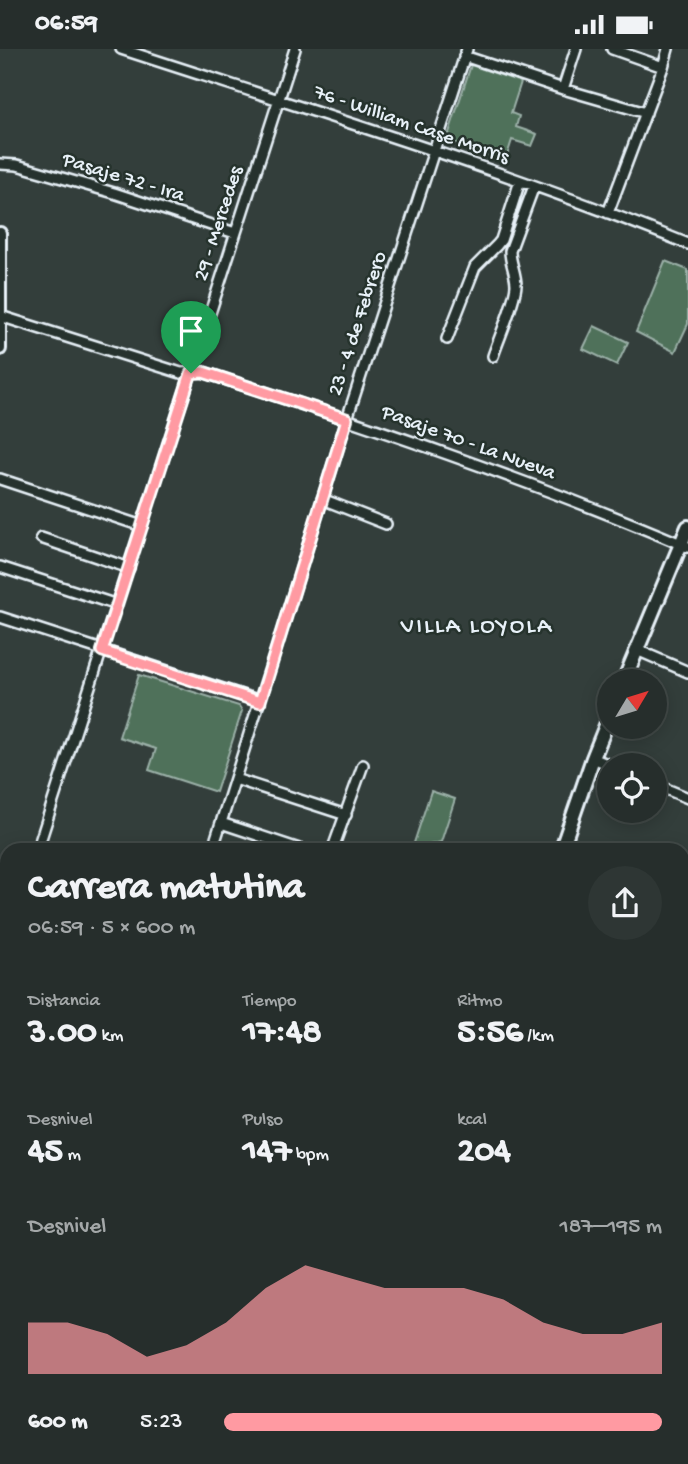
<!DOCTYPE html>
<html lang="es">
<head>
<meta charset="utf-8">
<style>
	:root { --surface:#262e2c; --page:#2e3634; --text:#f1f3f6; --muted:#a4a8a9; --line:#424a48; --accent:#ff9aa2 }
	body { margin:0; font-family:"Gochi Hand",sans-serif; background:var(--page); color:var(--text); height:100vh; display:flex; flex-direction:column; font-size:26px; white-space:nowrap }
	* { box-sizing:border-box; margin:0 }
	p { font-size:23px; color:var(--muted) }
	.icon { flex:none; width:38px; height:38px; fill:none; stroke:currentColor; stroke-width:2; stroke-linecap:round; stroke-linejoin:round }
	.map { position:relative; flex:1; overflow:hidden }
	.details { position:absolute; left:0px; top:794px; width:690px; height:621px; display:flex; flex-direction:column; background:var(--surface); border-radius:21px 21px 0 0; box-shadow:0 4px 18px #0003,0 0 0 2px var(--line) }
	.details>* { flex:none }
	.needle { width:46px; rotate:52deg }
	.tools { position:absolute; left:597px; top:620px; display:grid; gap:14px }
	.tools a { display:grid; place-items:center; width:70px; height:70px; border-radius:50%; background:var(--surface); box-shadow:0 4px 18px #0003,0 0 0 2px var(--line); font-size:35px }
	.pin { position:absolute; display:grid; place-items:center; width:60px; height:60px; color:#fff; margin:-72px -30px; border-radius:50% 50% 50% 0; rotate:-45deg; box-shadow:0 0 7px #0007 }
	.pin .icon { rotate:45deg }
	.round { display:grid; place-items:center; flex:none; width:74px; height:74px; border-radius:37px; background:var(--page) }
	.summary { display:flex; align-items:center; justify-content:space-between; height:119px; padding:0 28px }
	h1 { font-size:38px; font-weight:700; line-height:52px }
	.metrics { display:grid; grid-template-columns:repeat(3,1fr); gap:10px; height:119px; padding:7px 28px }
	.metrics div { display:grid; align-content:center }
	.metrics b { font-size:35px; font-weight:700 }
	.metrics small { font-size:19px; font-weight:400 }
	.metrics p { font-size:19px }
	.chart { height:196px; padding:14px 28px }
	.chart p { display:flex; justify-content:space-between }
	.chart svg { width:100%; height:126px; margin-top:7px; fill:var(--accent); opacity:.7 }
	ul { padding:0 28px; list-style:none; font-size:23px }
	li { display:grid; grid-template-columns:112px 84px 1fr; align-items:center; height:52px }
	li i { height:18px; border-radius:9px; background:var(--accent) }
	.status { display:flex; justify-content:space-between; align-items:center; height:49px; padding:0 35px; background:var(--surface); direction:ltr }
	.status svg { height:19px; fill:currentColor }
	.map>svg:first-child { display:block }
	.green { fill:#50715a; stroke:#9cb1a9; stroke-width:2 }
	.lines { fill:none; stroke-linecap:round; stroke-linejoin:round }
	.minor-casing { stroke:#e8f1f8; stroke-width:14 }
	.tertiary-casing { stroke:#e8f1f8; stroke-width:16 }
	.secondary-casing { stroke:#e8f1f8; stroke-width:18 }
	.minor { stroke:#26332d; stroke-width:9 }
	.tertiary { stroke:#26332d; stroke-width:10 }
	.secondary { stroke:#26332d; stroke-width:12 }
	.route-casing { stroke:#fff; stroke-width:14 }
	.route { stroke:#ff9aa2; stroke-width:9 }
	.labels { text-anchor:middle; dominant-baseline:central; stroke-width:5; stroke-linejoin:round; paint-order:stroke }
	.street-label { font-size:21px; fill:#e8f1f8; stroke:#26332d }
	.quarter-label { font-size:24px; letter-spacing:2px; fill:#e8f1f8; stroke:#26332d }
</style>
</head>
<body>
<div class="status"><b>06:59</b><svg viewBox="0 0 49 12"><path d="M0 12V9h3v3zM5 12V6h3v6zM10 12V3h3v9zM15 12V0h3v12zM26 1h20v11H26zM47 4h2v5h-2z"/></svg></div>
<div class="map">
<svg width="688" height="1415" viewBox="0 0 688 1415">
	<rect width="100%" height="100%" fill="#333e3b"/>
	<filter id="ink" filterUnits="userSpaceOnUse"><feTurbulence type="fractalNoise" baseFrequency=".0143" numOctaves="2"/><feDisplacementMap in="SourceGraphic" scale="14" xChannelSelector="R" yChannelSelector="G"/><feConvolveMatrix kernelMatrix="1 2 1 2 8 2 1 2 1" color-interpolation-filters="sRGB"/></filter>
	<g filter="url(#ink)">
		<path class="green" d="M 471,16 L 521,33 L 511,64 L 519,67 L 516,78 L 537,85 L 532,97 L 512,91 L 505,113 L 451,92 L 449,84 Z
			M 665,212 L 688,221 L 688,275 L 675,303 L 636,283 Z
			M 594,277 L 628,293 L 617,316 L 583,300 Z
			M 139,626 L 239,657 L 242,662 L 216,743 L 149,721 L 156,700 L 119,688 Z
			M 431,742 L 455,750 L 441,793 L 412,800 Z"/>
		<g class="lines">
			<defs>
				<path id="minor" d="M 121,0 C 311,62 503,120 688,195
					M 612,0 L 663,18
					M 464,7 L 563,40 L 646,64
					M 563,40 L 576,0
					M 0,115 L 17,116 L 114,144 L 235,184
					M 608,164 L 663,18 L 668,0
					M 0,267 L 181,324 L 203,323 C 367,376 530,431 688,498
					M 447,290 L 475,218 L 497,196 L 501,191 L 520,132
					M 493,307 C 499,289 515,253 516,236 C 516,224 510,214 510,202 L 534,137
					M 0,430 L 142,477
					M 322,450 L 386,475
					M 41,489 L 129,519
					M 0,518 L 117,556
					M 0,568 L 260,652
					M 637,601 L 688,623
					M 593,709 L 609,716
					M 235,730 L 346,766
					M 654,735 L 688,749
					M 221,774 L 305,802
					M 37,802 L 295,0
					M 212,802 L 277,597 L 347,370 L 467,0
					M 332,802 L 363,716
					M 682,919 L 688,921
					M 0,920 L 7,898
					M 682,1033 L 688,1018
					M 682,1084 L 688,1087
					M 0,1172 L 7,1149
					M 683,1303 L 688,1290
					M 0,1358 L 7,1360
					M 170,1409 L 191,1415
					M 567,1409 L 581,1415
					M 89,1415 L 91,1409
					M 530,1415 L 533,1409"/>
				<path id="tertiary" d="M 0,184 L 0,300
					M 0,858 L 7,861
					M 0,1089 L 7,1090"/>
				<path id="secondary" d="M 624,632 L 688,478
					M 561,802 L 593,709 L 609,669
					M 682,1303 L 688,1305
					M 343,1415 L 345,1409"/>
			</defs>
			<use href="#minor" class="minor-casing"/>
			<use href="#tertiary" class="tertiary-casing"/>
			<use href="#secondary" class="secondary-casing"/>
			<use href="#minor" class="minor"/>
			<use href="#tertiary" class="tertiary"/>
			<use href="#secondary" class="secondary"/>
		</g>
	</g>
	<g class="lines" filter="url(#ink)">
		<defs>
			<path id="route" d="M 203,323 L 347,370 L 260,653 L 102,602 L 191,324 Z"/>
		</defs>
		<use href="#route" class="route-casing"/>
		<use href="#route" class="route"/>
	</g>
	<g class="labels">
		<g class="street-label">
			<text transform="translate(411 77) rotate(19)">76 - William Case Morris</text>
			<text transform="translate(123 130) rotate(17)">Pasaje 72 - Ira</text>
			<text transform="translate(220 175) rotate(-72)">29 - Mercedes</text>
			<text transform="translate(359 275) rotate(-72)">23 - 4 de Febrero</text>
			<text transform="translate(468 395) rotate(20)">Pasaje 70 - La Nueva</text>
		</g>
		<g class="quarter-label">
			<text x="477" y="578">VILLA LOYOLA</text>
		</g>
	</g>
</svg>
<div class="tools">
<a><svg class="needle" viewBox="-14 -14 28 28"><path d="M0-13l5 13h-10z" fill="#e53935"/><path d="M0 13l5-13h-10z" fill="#a4a8a9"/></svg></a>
<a><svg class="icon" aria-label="locate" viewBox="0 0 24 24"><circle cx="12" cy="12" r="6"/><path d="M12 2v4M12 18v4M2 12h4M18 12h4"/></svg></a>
</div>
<div class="pin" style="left:191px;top:324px;background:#1e9e55"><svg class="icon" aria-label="arrive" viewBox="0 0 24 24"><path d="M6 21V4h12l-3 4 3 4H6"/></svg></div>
<section class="details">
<div class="summary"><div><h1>Carrera matutina</h1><p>06:59 · 5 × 600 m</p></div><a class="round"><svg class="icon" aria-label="share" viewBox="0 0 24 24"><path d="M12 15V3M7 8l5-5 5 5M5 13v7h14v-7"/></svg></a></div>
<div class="metrics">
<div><p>Distancia</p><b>3.00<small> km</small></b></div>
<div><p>Tiempo</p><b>17:48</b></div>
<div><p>Ritmo</p><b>5:56<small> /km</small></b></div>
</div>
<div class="metrics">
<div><p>Desnivel</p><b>45<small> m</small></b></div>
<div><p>Pulso</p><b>147<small> bpm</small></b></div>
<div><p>kcal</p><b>204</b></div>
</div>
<div class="chart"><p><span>Desnivel</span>187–195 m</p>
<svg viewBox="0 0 160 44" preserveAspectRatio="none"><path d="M0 44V26L10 26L20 30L30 38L40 34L50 26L60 14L70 6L80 10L90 14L100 14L110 14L120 18L130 26L140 30L150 30L160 26V44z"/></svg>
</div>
<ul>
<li><b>600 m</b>5:23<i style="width:100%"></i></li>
</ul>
</section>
</div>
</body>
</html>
